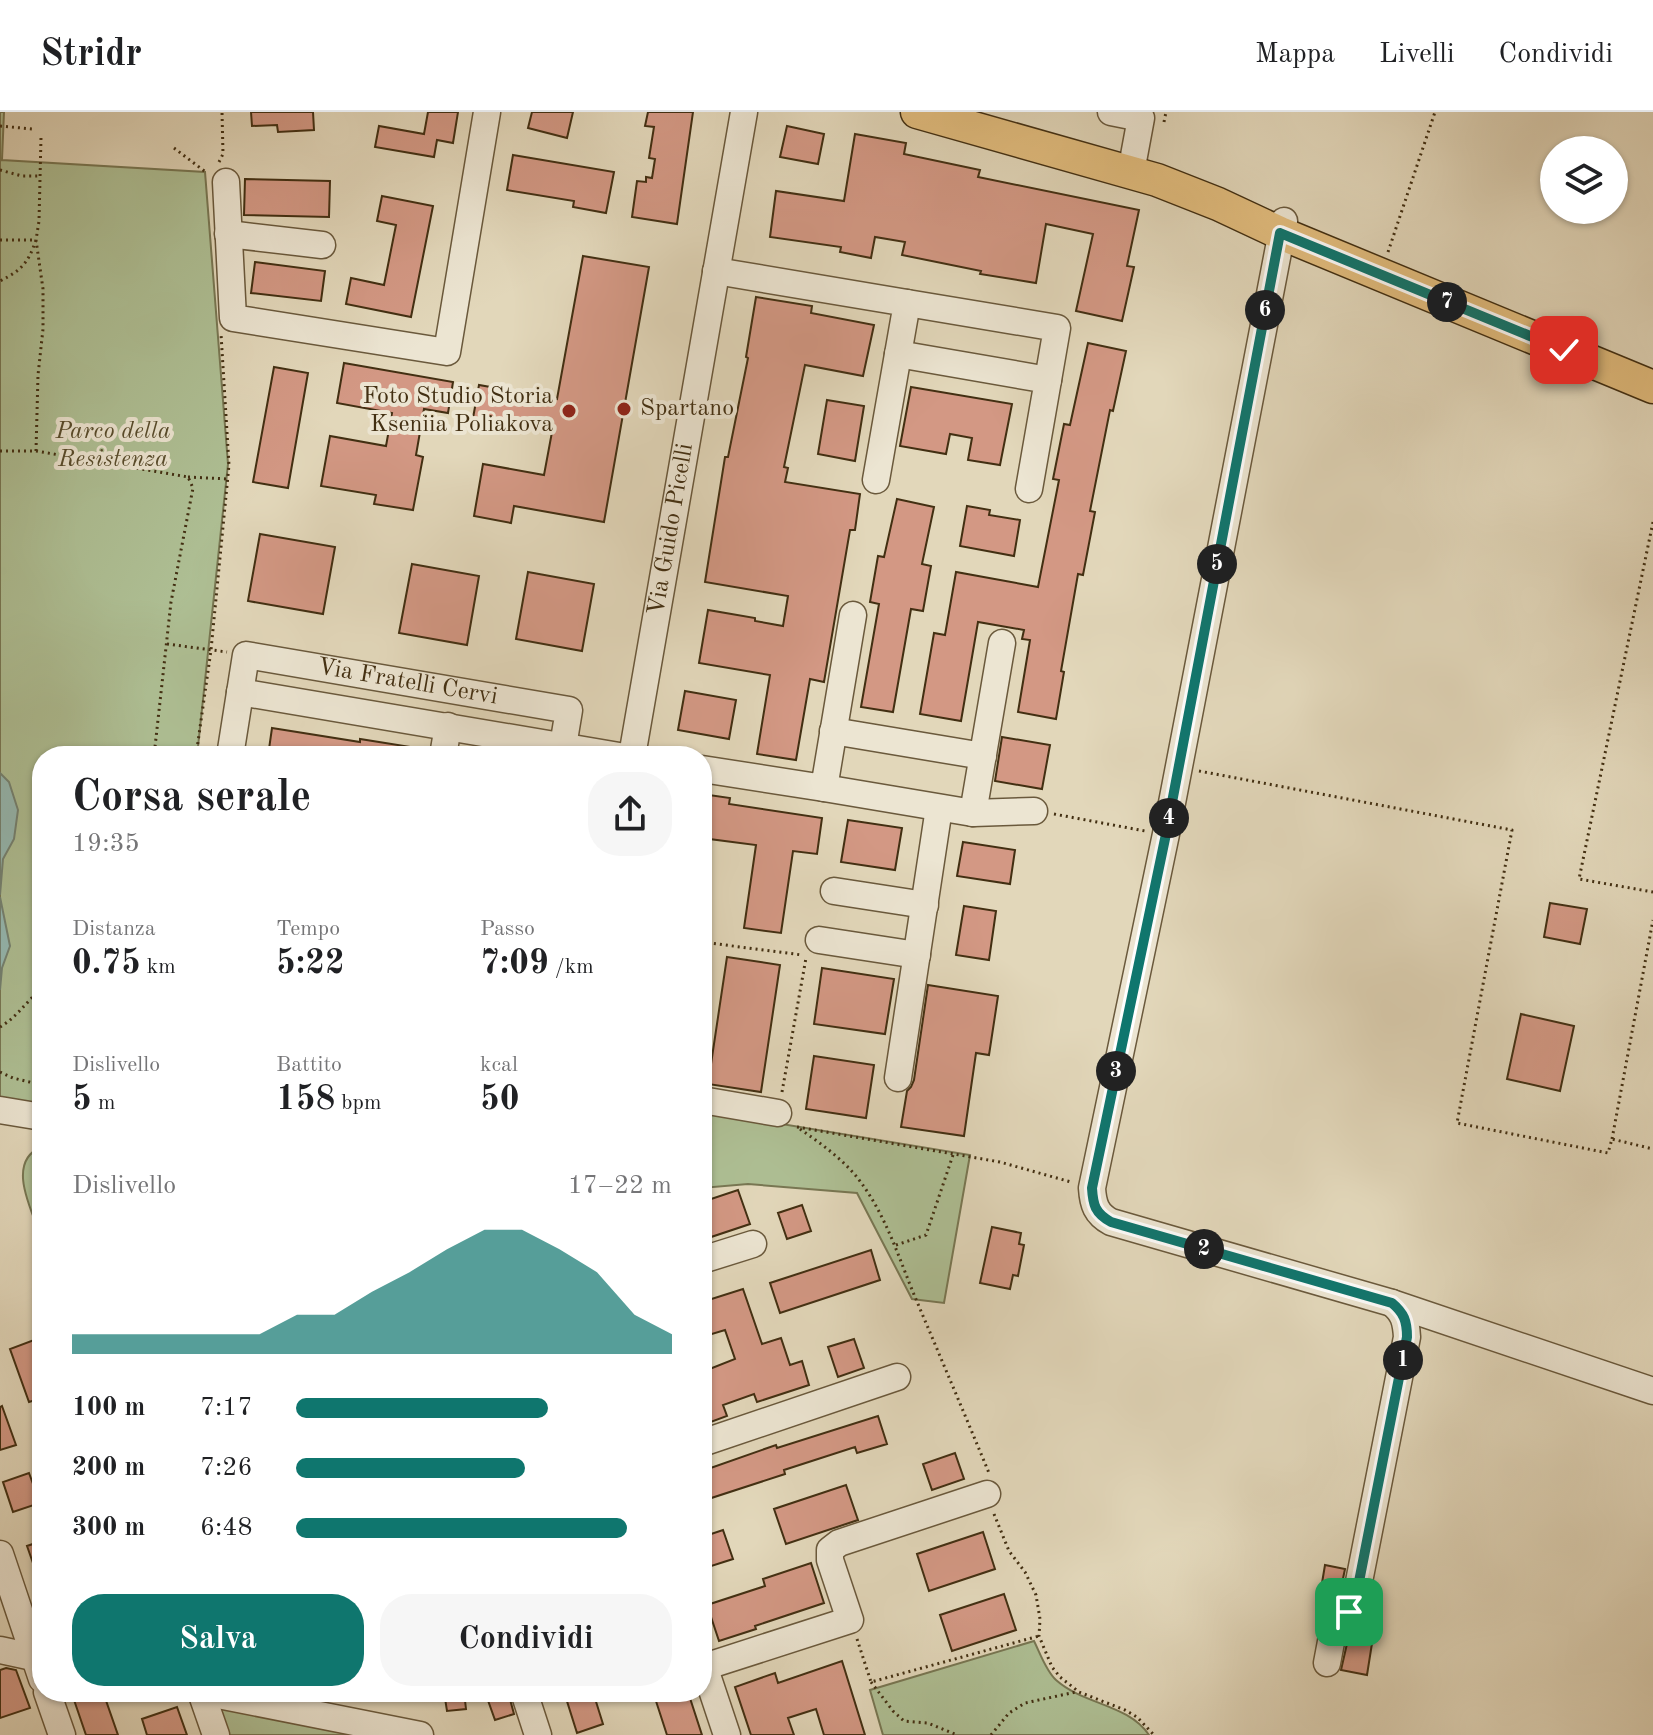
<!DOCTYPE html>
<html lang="it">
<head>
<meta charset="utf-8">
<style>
	:root { --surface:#fff; --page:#f6f6f6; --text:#202124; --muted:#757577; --line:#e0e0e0; --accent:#0f766e }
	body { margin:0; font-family:"Old Standard TT",serif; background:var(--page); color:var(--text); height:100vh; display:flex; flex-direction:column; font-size:30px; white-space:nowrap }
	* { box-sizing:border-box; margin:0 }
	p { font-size:26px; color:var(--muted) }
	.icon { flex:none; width:44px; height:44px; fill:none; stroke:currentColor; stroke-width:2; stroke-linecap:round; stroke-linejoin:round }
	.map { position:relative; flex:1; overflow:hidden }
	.sheet { position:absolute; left:32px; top:634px; width:680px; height:956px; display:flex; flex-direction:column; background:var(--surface); border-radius:32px; box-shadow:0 2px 6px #0004 }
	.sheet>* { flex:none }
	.tools { position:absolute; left:1540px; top:24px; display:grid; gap:16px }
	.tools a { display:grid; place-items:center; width:88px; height:88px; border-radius:50%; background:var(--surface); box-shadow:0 2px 6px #0004; font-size:40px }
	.pin { position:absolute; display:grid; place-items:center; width:68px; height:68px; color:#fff; margin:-34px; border-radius:16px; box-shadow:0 4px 12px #0006 }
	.km { position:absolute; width:40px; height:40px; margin:-20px; border-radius:50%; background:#222; color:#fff; font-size:22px; line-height:40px; text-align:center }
	.round { display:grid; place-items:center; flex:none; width:84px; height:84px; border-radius:32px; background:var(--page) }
	.head { display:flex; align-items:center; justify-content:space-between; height:136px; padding:0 40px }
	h1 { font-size:44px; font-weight:700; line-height:60px }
	.stats { display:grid; grid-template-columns:repeat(3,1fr); gap:12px; height:136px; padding:8px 40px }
	.stats div { display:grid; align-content:center }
	.stats b { font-size:34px; font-weight:700 }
	.stats small { font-size:22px; font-weight:400 }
	.stats p { font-size:22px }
	.chart { height:224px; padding:16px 40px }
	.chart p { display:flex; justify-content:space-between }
	.chart svg { width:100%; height:144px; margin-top:8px; fill:var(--accent); opacity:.7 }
	.cta { display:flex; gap:16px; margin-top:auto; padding:16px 40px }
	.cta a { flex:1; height:92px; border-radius:32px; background:var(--accent); color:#fff; font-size:32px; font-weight:700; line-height:92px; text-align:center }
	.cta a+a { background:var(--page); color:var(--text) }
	ul { padding:0 40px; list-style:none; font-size:26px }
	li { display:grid; grid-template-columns:128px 96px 1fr; align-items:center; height:60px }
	li i { height:20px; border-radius:10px; background:var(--accent) }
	header { display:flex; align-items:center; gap:48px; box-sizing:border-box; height:112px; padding:0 40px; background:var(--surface); border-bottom:2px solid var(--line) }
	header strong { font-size:38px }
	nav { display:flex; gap:44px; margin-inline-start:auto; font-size:28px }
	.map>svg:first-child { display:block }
	.green { fill:#aebf94; stroke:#787753; stroke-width:2 }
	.water { fill:#95b9b2; stroke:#748272; stroke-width:2 }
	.building { fill:#d39884; stroke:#422f12; stroke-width:2 }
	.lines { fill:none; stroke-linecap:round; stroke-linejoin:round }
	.minor-casing { stroke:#6a593c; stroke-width:29 }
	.major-casing { stroke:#422f12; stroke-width:35 }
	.path { stroke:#422f12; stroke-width:3; stroke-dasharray:2 4; stroke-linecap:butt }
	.minor { stroke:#ece5d2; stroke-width:26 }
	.major { stroke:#e1bc7d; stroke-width:32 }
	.route-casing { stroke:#fff; stroke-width:16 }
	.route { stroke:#0f766e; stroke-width:10 }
	.poi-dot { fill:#8f2418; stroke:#ece5d2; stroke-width:3 }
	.labels { text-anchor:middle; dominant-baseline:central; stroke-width:8; stroke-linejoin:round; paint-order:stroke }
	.poi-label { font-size:24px; fill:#422f12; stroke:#ece5d2; text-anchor:end }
	.park-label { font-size:24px; font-style:italic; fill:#584c2c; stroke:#ece5d2 }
	.street-label { font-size:24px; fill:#422f12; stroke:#ece5d2 }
</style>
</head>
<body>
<header>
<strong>Stridr</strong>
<nav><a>Mappa</a><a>Livelli</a><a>Condividi</a></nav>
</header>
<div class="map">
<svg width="1653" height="1623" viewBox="0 0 1653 1623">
	<rect width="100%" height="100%" fill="#e2d7ba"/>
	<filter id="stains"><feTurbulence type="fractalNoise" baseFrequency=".0025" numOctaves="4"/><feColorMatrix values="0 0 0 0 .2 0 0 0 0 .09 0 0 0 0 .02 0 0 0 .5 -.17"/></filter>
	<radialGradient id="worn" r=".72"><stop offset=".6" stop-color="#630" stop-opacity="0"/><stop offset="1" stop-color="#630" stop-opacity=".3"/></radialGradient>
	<path class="green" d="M 0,0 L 4,0 L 2,48 L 205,60 L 228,352 L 197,644 L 42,644 L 42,1003 L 0,996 Z
		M 702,999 L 970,1043 L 944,1191 L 912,1187 L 857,1081 L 748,1072 L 702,1076 Z
		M 42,1035 L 42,1127 C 33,1101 4,1049 42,1035 Z
		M 1034,1529 C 1040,1541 1046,1559 1056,1568 C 1084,1593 1128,1592 1149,1623 L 883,1623 L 870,1578 Z
		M 209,1585 L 388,1623 L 223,1623 Z"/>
	<path class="water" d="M 0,661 L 9,670 L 18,698 L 14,727 L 3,747 L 0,783 Z
		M 0,785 L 10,834 L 2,856 L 0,878 Z"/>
	<path class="building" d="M 251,0 L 313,0 L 314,18 L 278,20 L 277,13 L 252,14 Z
		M 428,0 L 458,0 L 453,31 L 437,28 L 434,45 L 375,35 L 379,14 L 424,22 Z
		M 532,0 L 573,0 L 567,26 L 528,16 Z
		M 648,0 L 693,0 L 677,112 L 632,105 L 637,69 L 646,70 L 646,65 L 652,66 L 655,47 L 649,46 L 654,15 L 645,14 Z
		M 787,14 L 824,22 L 818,52 L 780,45 Z
		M 855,22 L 906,31 L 904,42 L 980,58 L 978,65 L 1139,98 L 1127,154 L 1134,155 L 1122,209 L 1076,199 L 1093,122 L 1046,112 L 1036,171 L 980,162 L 981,159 L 902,143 L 905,130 L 875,125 L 871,146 L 840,140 L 841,135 L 770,125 L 776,79 L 844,89 Z
		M 513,43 L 614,60 L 606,101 L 573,95 L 574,89 L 507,78 Z
		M 245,67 L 330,69 L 329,105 L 244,103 Z
		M 382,84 L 433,94 L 411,205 L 346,192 L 351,166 L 384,173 L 396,113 L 377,109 Z
		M 583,144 L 649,155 L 604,410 L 514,394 L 511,411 L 474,404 L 483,352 L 544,363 L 552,320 L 473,306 L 479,273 L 557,287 Z
		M 255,150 L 325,159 L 321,189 L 251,181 Z
		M 756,185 L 812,194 L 811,201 L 874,213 L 863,264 L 805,253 L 784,355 L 788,356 L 785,370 L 860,382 L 855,418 L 850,418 L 824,570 L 810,567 L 796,648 L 757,642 L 770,563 L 699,551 L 708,498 L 755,506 L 755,509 L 783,514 L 788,484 L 705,470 L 725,345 L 728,345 L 748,246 L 746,245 Z
		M 1088,231 L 1126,239 L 1113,299 L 1110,298 L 1090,399 L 1095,400 L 1083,463 L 1078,462 L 1061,559 L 1064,560 L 1056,607 L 1018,600 L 1030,528 L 1022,527 L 1024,518 L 978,510 L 961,609 L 920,602 L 934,521 L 945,523 L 956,460 L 1038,475 L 1059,368 L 1053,367 L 1064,312 L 1070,313 Z
		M 344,251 L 453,270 L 448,301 L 424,297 L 416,343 L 423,345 L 413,398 L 374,392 L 376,383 L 321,374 L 330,324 L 386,334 L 392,301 L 337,291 Z
		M 274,255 L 308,261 L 288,376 L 253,370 Z
		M 911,275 L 1012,292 L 1000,353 L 968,348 L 972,326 L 950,322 L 946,342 L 900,334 Z
		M 827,288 L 864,294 L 855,349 L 818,342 Z
		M 897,387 L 934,395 L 922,452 L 931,454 L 923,499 L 911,497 L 893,600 L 861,595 L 879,492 L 870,490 L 878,444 L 884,445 Z
		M 967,394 L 990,398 L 989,403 L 1020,408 L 1014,444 L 960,434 Z
		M 260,422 L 335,435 L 323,502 L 248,489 Z
		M 412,452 L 479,464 L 467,533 L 399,521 Z
		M 528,460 L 594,472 L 582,539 L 516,527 Z
		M 685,579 L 736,588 L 729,627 L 678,618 Z
		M 272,616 L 360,630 L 360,627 L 417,636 L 417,644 L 268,644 Z
		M 1002,625 L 1050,633 L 1042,677 L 995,669 Z
		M 702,682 L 730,686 L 729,692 L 822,706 L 817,742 L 793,739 L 781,821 L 744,816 L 756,733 L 702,726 Z
		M 848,708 L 902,716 L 895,758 L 841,750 Z
		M 963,730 L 1015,738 L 1010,772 L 957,764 Z
		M 1550,791 L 1587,797 L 1580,832 L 1544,825 Z
		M 964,794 L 996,799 L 989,848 L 956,843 Z
		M 727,845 L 780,853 L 761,980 L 708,972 Z
		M 822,856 L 894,867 L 885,922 L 814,912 Z
		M 928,873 L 998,884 L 989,943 L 976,941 L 964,1024 L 901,1015 L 907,979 L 911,975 L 914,968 Z
		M 1521,902 L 1574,914 L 1560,979 L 1507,967 Z
		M 814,944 L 874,953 L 866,1006 L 806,997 Z
		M 738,1078 L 750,1112 L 702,1128 L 702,1090 Z
		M 802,1093 L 811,1119 L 787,1127 L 778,1101 Z
		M 992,1115 L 1021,1121 L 1019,1132 L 1024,1133 L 1018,1164 L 1013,1163 L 1010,1177 L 980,1171 Z
		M 871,1138 L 880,1168 L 780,1201 L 770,1171 Z
		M 743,1177 L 762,1232 L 781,1226 L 790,1253 L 802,1249 L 809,1273 L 757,1290 L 754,1282 L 723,1293 L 727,1304 L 708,1311 L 702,1295 L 702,1260 L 735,1247 L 725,1218 L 702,1225 L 702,1190 Z
		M 854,1227 L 864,1256 L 838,1265 L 828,1235 Z
		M 34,1228 L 42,1252 L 42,1286 L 29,1290 L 10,1237 Z
		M 2,1294 L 16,1333 L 0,1338 L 0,1295 Z
		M 878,1304 L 887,1332 L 857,1341 L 855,1335 L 784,1358 L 785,1362 L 702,1389 L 702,1359 L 776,1333 L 777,1336 Z
		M 955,1341 L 964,1367 L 932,1378 L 923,1352 Z
		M 29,1361 L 40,1391 L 13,1400 L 3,1370 Z
		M 846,1373 L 858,1408 L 786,1432 L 774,1397 Z
		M 723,1418 L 733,1447 L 702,1457 L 702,1425 Z
		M 983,1420 L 995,1457 L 929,1479 L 917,1442 Z
		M 42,1429 L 42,1471 L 40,1471 L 27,1434 Z
		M 811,1451 L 824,1491 L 755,1514 L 756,1517 L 719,1529 L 707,1493 L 765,1474 L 763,1467 Z
		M 1325,1453 L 1345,1457 L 1341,1476 L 1337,1475 L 1334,1491 L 1330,1497 L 1318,1495 Z
		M 1004,1482 L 1016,1518 L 952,1539 L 940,1503 Z
		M 1351,1522 L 1373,1525 L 1367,1563 L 1341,1558 L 1349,1523 Z
		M 842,1549 L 865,1623 L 824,1623 L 816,1597 L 788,1606 L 794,1623 L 751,1623 L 735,1575 L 775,1561 L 778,1571 Z
		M 6,1556 L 16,1558 L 30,1596 L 0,1606 L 0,1558 Z
		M 88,1580 L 103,1580 L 118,1623 L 86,1623 L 73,1585 Z
		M 444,1580 L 464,1580 L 466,1597 L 447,1599 Z
		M 485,1580 L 508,1580 L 514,1602 L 495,1608 Z
		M 583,1580 L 593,1580 L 603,1612 L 577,1621 L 566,1586 Z
		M 663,1580 L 688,1580 L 702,1623 L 667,1623 L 654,1583 Z
		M 177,1595 L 187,1623 L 147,1623 L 142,1607 Z"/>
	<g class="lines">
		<defs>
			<g id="minor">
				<path d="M 1111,0 L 1141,6 L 1131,60"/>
				<path d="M 226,70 L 233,206 L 447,240 L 487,0"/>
				<path d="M 1284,109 L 1166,722 L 1092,1076 C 1093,1092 1096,1102 1111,1110 L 1392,1191 L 1653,1279"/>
				<path d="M 228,122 L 322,133"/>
				<path d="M 716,159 L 907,191 L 876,368"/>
				<path d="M 907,191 L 1057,216 L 1048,268"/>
				<path d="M 898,242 L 1048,268 L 1029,377"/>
				<path d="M 240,580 L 619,644"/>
				<path d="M 833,619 L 983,644"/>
				<path id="s1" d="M 230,644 L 246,543 L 569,598 L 563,634"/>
				<path d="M 443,644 L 448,614"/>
				<path id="s2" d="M 632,644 L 744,0"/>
				<path d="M 702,657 L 824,676 L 853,503"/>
				<path d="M 824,676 L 973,701 L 1034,699"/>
				<path d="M 973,701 L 1002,531"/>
				<path d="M 834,779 L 925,793"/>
				<path d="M 819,828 L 917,843"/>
				<path d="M 898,966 L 939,696"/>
				<path d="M 702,988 L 778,1001"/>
				<path d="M 0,998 L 42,1005"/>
				<path d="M 702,1148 L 753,1132"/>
				<path d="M 702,1331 L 897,1265"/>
				<path d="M 0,1442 L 42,1567"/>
				<path d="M 0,1538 L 42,1547"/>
				<path d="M 702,1548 L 727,1623"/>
				<path d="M 1327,1551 L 1334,1514 L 1341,1509 L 1355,1490 L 1407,1225 C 1406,1209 1404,1201 1392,1191"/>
				<path d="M 704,1555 L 850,1508 L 830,1448 L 830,1438 L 839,1431 L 987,1382"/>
				<path d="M 47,1580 L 62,1623"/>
				<path d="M 201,1580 L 216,1623"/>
				<path d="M 203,1580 L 420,1623"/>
				<path d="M 524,1580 L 538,1623"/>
			</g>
			<path id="major" d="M 917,0 L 1157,68 L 1218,92 L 1280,121 L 1653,275"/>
		</defs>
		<use href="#minor" class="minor-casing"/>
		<use href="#major" class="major-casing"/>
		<path class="path" d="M 1164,10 L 1166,0
			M 0,14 L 32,17
			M 174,36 L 207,61
			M 219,50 L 223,42 L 222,0
			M 0,58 L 22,64 L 39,64
			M 0,128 L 36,128 C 28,151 22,158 0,169
			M 1388,140 L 1435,0
			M 0,339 L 36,339 L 38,263 L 43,217 L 43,177 L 36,128 L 39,109 L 41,25
			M 36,339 L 188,365 L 193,376 L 171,490 L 154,644
			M 188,365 L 228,367
			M 1653,410 L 1579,767 L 1653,780
			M 167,532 L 227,540
			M 196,644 L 211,538 L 229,353 L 221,222
			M 1199,659 L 1512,718 L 1457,1011 L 1608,1041 L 1612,1027 L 1653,1037
			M 1054,702 L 1145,719
			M 702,830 L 802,843
			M 0,915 C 17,905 27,889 42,876
			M 0,960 L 13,966 L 42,973
			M 782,980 L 806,846
			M 797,1015 L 1000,1050 L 1071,1070
			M 800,1017 C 820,1031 840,1045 856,1064 C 885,1100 898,1144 915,1185 C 940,1244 965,1303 989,1361
			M 1612,1027 L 1653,808
			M 896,1133 L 926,1123 L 953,1043
			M 994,1402 L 1009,1439 L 1025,1460 L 1036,1483 L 1040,1507 L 1039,1524 L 1052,1555 L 1060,1565 L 1079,1580 L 1125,1598 L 1137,1605 L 1154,1623
			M 857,1527 L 871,1570 L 1039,1524
			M 871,1570 L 893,1599 L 904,1609 L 928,1611 L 957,1623
			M 991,1623 L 1009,1601 L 1025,1591 L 1076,1580"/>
		<use href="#minor" class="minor"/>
		<use href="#major" class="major"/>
	</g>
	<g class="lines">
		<defs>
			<path id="route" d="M 1349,1500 L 1355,1490 L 1407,1225 C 1407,1209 1404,1201 1392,1191 L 1111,1110 C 1095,1101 1093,1093 1092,1076 L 1166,722 L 1280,121 L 1564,238"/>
		</defs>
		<use href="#route" class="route-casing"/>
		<use href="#route" class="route"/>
	</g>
	<g class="poi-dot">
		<circle cx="624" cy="297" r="8"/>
		<circle cx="569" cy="299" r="8"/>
	</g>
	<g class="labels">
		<g class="poi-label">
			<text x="553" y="285">Foto Studio Storia<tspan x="553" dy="28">Kseniia Poliakova</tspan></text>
			<text x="640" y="297" text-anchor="start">Spartano</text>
		</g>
		<g class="park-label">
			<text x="113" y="320">Parco della<tspan x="113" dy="28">Resistenza</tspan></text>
		</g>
		<g class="street-label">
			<text stroke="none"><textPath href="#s2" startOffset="230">Via Guido Picelli</textPath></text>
			<text stroke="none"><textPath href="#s1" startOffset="266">Via Fratelli Cervi</textPath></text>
		</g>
	</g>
	<rect width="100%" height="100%" filter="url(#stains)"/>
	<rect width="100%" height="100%" fill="url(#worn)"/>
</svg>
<div class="tools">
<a><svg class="icon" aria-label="layers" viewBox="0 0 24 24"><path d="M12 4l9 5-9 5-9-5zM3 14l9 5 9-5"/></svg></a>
</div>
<div class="pin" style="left:1349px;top:1500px;background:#1e9e55"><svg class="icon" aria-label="arrive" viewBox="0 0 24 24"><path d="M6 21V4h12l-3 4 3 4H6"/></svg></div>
<div class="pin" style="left:1564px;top:238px;background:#d93025"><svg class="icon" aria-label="check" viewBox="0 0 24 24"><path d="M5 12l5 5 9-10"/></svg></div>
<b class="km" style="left:1403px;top:1248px">1</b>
<b class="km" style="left:1204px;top:1137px">2</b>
<b class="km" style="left:1116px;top:959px">3</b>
<b class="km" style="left:1169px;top:706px">4</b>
<b class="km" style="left:1217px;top:452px">5</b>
<b class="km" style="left:1265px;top:198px">6</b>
<b class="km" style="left:1447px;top:190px">7</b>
<section class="sheet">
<div class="head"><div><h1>Corsa serale</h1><p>19:35</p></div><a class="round"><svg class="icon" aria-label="share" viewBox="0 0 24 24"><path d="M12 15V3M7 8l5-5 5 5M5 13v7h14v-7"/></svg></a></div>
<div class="stats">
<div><p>Distanza</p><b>0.75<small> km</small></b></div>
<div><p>Tempo</p><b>5:22</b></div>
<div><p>Passo</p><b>7:09<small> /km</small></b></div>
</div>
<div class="stats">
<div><p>Dislivello</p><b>5<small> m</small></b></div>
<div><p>Battito</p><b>158<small> bpm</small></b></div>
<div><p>kcal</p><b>50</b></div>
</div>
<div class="chart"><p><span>Dislivello</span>17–22 m</p>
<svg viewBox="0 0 160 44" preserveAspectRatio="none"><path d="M0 44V38L10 38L20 38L30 38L40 38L50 38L60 32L70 32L80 25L90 19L100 12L110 6L120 6L130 12L140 19L150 32L160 38V44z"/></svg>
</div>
<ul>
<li><b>100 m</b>7:17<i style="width:67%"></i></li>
<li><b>200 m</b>7:26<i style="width:61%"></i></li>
<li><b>300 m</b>6:48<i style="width:88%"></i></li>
</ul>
<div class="cta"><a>Salva</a><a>Condividi</a></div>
</section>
</div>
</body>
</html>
